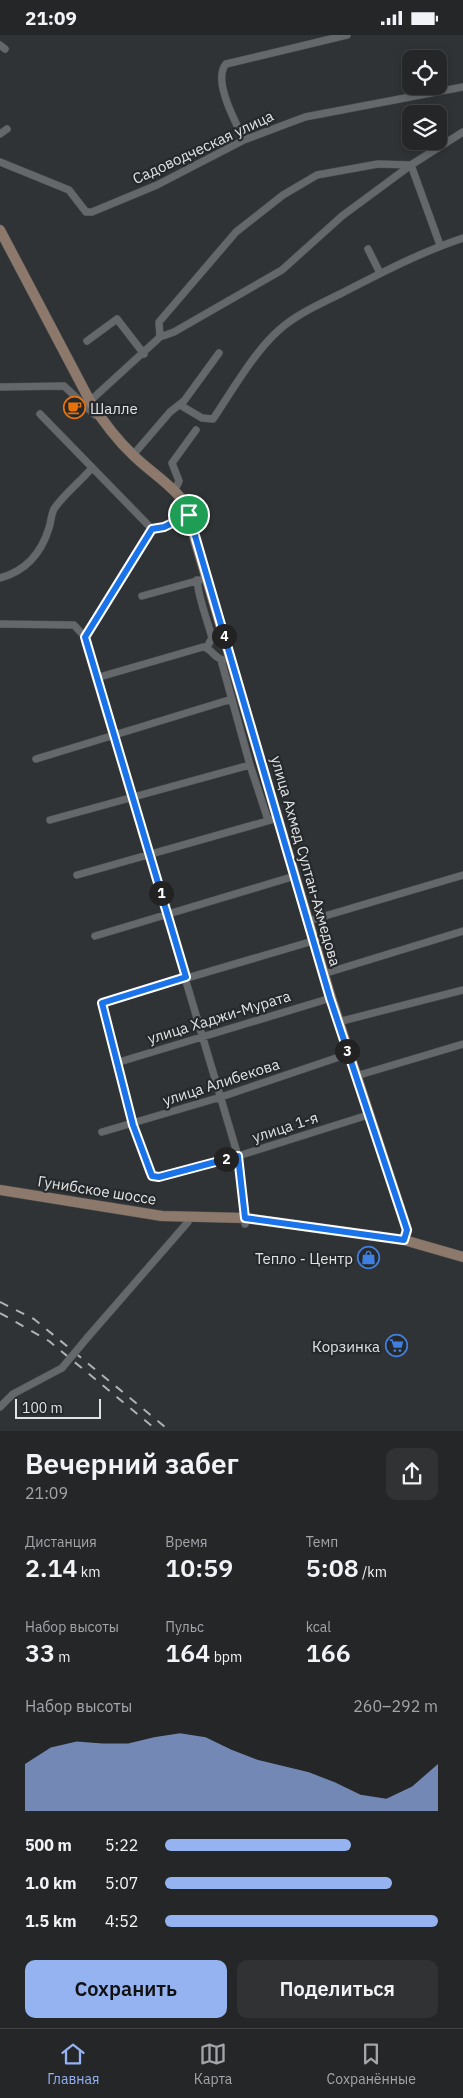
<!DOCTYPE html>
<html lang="ru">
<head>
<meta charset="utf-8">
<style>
	:root { --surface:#242628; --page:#303234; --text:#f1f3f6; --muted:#a3a5a8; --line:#414345; --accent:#95b2f1 }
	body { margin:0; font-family:"IBM Plex Sans",sans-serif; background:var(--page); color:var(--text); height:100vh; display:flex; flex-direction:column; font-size:19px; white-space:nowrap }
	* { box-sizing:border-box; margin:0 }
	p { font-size:16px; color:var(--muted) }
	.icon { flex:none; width:28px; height:28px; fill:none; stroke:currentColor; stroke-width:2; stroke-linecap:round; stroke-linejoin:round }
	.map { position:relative; height:1396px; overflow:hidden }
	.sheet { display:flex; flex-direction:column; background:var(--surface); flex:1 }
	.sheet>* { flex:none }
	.buttons { position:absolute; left:402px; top:15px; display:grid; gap:10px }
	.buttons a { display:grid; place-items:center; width:45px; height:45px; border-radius:10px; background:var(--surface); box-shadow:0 2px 8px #0003,0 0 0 1px var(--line); font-size:25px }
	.scale { position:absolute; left:15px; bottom:12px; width:86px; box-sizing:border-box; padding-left:5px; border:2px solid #e0e2e3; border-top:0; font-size:14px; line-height:18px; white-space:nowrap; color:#e0e2e3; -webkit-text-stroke:4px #26292b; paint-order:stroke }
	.pin { position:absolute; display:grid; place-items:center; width:42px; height:42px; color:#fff; margin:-21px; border:2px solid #fff; border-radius:50%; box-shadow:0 1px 5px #0007 }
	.km { position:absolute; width:25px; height:25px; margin:-12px; border-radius:50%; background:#222; color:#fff; font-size:14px; line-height:25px; text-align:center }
	.round { display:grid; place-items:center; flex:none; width:52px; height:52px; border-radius:10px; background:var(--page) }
	.headline { display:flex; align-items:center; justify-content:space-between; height:85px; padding:0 25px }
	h1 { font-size:28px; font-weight:600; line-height:38px }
	.figures { display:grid; grid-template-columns:repeat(3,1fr); gap:8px; height:85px; padding:5px 25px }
	.figures div { display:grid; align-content:center }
	.figures b { font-size:25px; font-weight:600 }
	.figures small { font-size:14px; font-weight:400 }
	.figures p { font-size:14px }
	.chart { height:140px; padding:10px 25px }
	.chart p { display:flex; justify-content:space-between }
	.chart svg { width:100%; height:90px; margin-top:5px; fill:var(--accent); opacity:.7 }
	.primary-button { display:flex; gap:10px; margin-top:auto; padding:10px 25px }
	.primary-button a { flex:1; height:58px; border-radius:10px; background:var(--accent); color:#111; font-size:20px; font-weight:600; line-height:58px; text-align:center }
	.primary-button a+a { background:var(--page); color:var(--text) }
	ul { padding:0 25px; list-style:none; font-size:16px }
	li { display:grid; grid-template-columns:80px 60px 1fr; align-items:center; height:38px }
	li i { height:12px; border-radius:6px; background:var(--accent) }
	.status { display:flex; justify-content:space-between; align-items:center; height:35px; padding:0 25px; background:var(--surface); direction:ltr }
	.status svg { height:14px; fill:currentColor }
	.menu { display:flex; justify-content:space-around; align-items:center; height:70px; border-top:1px solid var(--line); background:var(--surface); font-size:14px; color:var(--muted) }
	.menu a { display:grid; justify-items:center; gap:2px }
	.menu .selected { color:var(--accent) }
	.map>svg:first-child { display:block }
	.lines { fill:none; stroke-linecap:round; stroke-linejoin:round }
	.street-casing { stroke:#4c4f50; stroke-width:8 }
	.secondary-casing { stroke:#4c4f50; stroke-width:11 }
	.street { stroke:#65686b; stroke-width:7 }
	.secondary { stroke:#8c796b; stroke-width:10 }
	.rail { stroke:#afb1b2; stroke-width:2; stroke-dasharray:9 9; stroke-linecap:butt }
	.street-bridge-casing { stroke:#4c4f50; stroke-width:8; stroke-linecap:butt }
	.street-bridge { stroke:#65686b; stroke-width:7 }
	.route-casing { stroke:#fff; stroke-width:10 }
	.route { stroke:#1a73e8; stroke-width:6 }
	.labels { text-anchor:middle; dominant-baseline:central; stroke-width:4.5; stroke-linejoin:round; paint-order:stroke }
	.street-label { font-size:15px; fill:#e0e2e3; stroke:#26292b }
	.poi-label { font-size:15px; fill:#e0e2e3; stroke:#26292b; text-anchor:end }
</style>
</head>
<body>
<div class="status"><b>21:09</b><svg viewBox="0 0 49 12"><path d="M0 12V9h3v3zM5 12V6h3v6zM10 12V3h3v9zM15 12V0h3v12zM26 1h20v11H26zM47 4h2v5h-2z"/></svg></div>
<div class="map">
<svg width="463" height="1396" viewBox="0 0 463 1396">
	<rect width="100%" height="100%" fill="#303335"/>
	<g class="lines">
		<defs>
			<path id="street" d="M 0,10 L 5,14
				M 0,99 L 7,94
				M 244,105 C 236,88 212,45 226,29 L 347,0
				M 0,127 L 69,155 L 86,177 L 92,177 L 157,150 L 244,105 L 305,82 L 463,52
				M 368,214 L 380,238
				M 160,302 L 174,297 L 282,235 L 342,181 L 411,130 L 440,210
				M 87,306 L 117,284 L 144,319
				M 0,352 L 64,351 L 95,380
				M 90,366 L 160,302 L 159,287 L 236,197 L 283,160 L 317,140 L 378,129 L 411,130 L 463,97
				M 180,370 L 202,383 L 213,384 C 232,356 254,317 279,295 C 297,279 320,269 342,258 C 381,238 421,217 463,203
				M 40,379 L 152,494 L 164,492 L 189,480
				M 133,420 L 170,377 L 184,366 L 219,318
				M 175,455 L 179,446 L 172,428 L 196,395
				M 152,494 L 88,596 L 85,607 L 238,1121 L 245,1189
				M 0,543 C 26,536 41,519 49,493 C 51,487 51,480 54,474 C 64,459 79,448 91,434
				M 197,545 C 199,566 207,583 212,603 L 207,612
				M 142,561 L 200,545
				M 0,589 L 74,590 L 85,602
				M 221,625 L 250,730 L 268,785
				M 96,643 L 203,612 C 212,613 214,624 224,625
				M 36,724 L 232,664
				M 50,785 L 250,730
				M 77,840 L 278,783
				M 308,886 L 463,840
				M 95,901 L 295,841
				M 313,906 L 102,968 L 133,1090 L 149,1137 L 152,1141 L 159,1142 L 238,1121 L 368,1080
				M 323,939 L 463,896
				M 338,987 L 463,955
				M 116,1028 L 331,963
				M 356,1041 L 463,1009
				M 102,1097 L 221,1062 L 348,1019
				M 87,1303 L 188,1187 L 189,1181
				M 0,1372 L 13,1359 L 62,1333"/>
			<path id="secondary" d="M 0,195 L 90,366 C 102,385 116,404 133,420 C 150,437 170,448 184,467 L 331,963 L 407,1195 L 404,1205
				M 0,1155 L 162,1181 L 245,1183 L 404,1205 L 463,1222"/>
		</defs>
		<use href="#street" class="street-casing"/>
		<use href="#secondary" class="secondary-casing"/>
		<use href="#street" class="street"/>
		<use href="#secondary" class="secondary"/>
		<path class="rail" d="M 0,1267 L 34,1284 L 170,1396
			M 0,1278 L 49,1306 L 158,1396"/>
		<defs>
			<path id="street-bridge" d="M 62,1333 L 87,1303"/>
		</defs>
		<use href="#street-bridge" class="street-bridge-casing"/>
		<use href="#street-bridge" class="street-bridge"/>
	</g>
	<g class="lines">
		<defs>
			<path id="route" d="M 189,480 L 330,963 L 407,1195 L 404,1205 L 245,1183 L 238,1121 L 159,1142 L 152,1141 L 133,1090 L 102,968 L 186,942 L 85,602 L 152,494 L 164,492 Z"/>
		</defs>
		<use href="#route" class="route-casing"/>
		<use href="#route" class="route"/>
	</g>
	<defs>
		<symbol id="cafe-ring" viewBox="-11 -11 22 22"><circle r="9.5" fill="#26292b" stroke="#e8710a" stroke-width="1.5"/><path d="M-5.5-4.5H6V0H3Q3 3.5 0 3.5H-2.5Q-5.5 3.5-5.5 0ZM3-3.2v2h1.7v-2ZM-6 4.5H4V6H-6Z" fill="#e8710a"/></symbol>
		<symbol id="shop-ring" viewBox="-11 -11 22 22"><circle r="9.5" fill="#26292b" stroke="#3f7fe0" stroke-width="1.5"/><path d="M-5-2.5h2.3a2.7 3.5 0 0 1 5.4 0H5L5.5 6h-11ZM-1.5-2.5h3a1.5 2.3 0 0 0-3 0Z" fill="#3f7fe0"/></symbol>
		<symbol id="supermarket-ring" viewBox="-11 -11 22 22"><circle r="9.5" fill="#26292b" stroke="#3f7fe0" stroke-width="1.5"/><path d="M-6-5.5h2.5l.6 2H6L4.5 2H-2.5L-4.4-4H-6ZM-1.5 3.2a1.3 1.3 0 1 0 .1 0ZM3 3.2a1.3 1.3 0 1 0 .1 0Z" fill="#3f7fe0"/></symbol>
	</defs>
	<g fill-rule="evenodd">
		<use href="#cafe-ring" x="62" y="360" width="25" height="25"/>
		<use href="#shop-ring" x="356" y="1210" width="25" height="25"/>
		<use href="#supermarket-ring" x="384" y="1298" width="25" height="25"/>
	</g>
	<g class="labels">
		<g class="street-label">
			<text transform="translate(203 112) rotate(-25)">Садоводческая улица</text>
			<text transform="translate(306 826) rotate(74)">улица Ахмед Султан-Ахмедова</text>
			<text transform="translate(219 982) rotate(-17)">улица Хаджи-Мурата</text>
			<text transform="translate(221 1047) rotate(-18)">улица Алибекова</text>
			<text transform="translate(285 1092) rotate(-18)">улица 1-я</text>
			<text transform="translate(97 1155) rotate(9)">Гунибское шоссе</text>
		</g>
		<g class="poi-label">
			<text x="90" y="373" text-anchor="start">Шалле</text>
			<text x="353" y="1223">Тепло - Центр</text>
			<text x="380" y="1311">Корзинка</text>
		</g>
	</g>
</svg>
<div class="buttons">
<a><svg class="icon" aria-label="locate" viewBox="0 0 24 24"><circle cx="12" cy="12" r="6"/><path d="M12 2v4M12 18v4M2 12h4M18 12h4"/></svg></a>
<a><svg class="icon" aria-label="layers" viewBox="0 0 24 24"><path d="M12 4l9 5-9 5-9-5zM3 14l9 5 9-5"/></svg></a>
</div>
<div class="scale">100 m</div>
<div class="pin" style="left:189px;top:480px;background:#1e9e55"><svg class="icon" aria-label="arrive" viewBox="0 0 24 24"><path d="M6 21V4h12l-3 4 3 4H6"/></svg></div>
<b class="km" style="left:161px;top:858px">1</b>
<b class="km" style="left:226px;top:1124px">2</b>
<b class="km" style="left:347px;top:1016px">3</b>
<b class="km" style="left:224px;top:601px">4</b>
</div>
<section class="sheet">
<div class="headline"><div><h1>Вечерний забег</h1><p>21:09</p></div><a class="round"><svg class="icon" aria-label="share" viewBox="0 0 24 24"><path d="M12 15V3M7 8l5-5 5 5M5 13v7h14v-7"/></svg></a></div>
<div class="figures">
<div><p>Дистанция</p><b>2.14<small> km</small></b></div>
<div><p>Время</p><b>10:59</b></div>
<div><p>Темп</p><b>5:08<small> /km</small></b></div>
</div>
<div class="figures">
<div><p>Набор высоты</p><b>33<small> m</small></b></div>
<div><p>Пульс</p><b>164<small> bpm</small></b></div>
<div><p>kcal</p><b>166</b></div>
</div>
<div class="chart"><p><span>Набор высоты</span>260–292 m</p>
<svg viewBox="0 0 160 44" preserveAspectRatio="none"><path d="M0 44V21L10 13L20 10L30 11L40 11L50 8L60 6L70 8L80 14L90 19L100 22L110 25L120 30L130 36L140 38L150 32L160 21V44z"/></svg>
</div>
<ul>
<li><b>500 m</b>5:22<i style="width:68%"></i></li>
<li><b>1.0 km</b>5:07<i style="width:83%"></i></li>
<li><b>1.5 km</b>4:52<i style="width:100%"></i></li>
</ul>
<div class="primary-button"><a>Сохранить</a><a>Поделиться</a></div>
</section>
<nav class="menu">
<a class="selected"><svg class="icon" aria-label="home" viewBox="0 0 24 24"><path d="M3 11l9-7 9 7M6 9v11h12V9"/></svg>Главная</a>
<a><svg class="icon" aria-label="map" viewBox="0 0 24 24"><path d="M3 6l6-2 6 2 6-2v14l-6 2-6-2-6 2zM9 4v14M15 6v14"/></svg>Карта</a>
<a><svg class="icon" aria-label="saved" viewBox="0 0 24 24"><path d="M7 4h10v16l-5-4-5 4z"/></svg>Сохранённые</a>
</nav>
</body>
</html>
